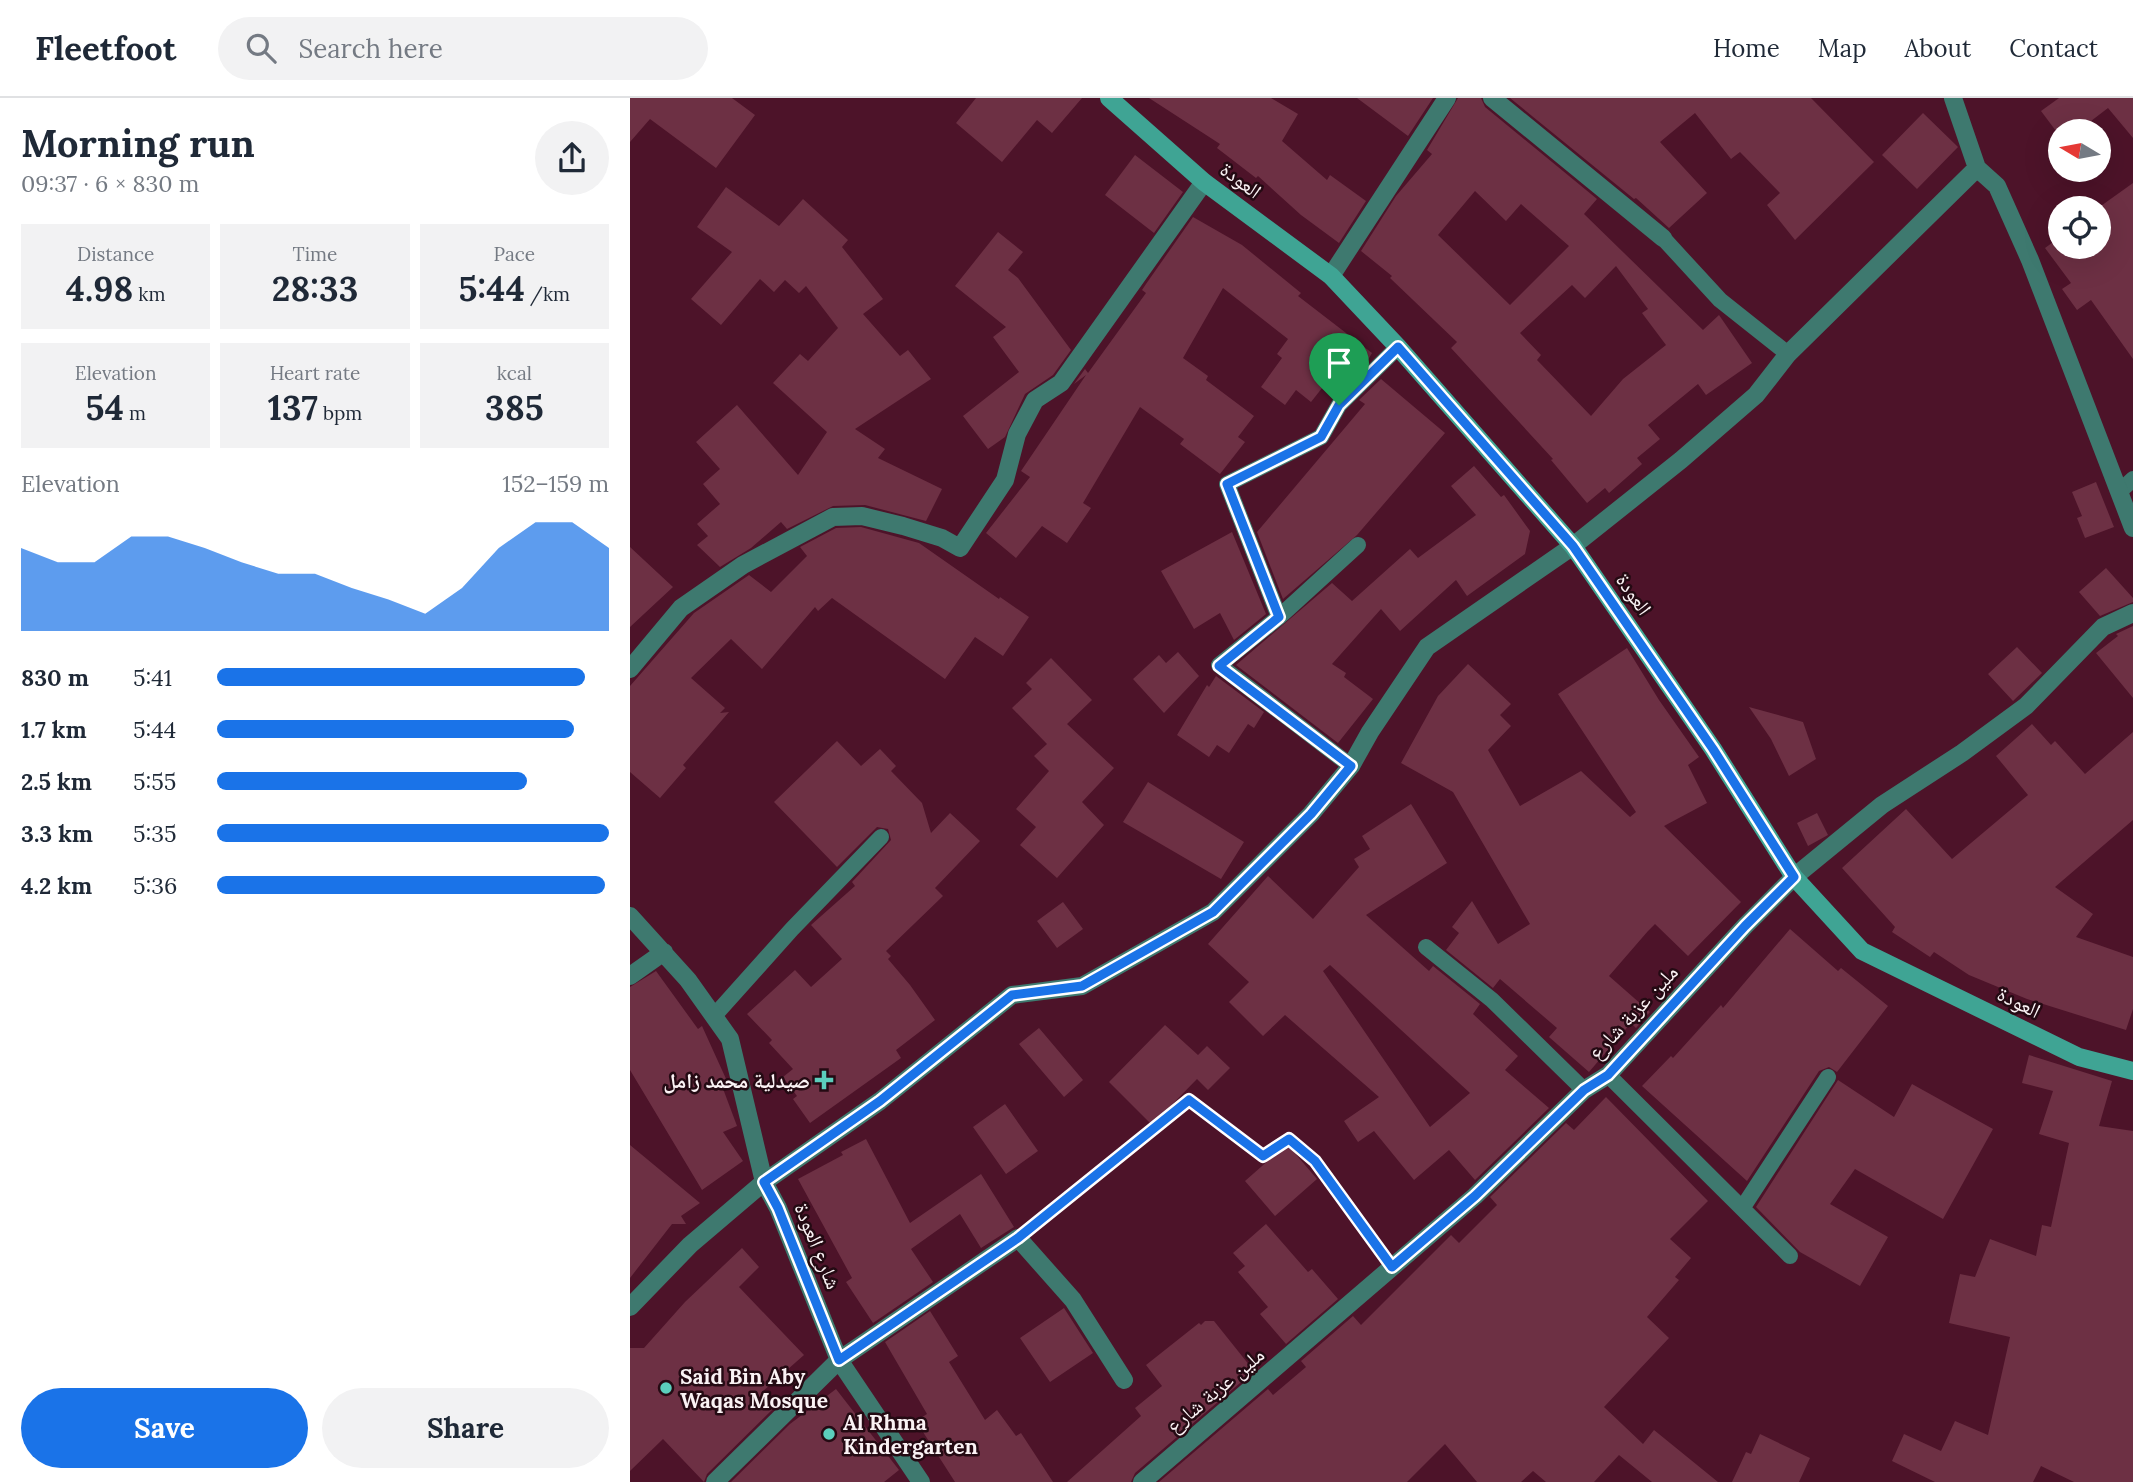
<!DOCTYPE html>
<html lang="en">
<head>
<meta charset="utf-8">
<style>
	:root { --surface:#fff; --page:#f2f2f3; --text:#1f2937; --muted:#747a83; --line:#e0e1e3; --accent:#1a73e8 }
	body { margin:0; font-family:Lora,"Noto Naskh Arabic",serif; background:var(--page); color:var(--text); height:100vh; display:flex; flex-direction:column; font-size:26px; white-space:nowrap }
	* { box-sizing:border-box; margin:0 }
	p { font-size:23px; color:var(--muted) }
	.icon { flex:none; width:38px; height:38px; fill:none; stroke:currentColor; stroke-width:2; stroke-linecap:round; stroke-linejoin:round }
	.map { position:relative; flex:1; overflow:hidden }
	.drawer { display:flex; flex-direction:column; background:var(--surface); width:630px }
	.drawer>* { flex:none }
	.needle { width:46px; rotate:280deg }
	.buttons { position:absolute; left:1418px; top:21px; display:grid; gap:14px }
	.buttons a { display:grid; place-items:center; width:63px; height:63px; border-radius:50%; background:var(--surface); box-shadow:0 7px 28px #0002; font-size:35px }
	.pin { position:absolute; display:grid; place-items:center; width:60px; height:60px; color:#fff; margin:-72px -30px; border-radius:50% 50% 50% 0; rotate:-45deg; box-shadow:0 0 7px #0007 }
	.pin .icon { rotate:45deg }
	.round { display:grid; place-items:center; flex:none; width:74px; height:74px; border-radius:37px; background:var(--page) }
	.headline { display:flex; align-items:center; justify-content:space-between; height:119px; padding:0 21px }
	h1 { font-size:38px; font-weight:700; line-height:52px }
	.metrics { display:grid; grid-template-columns:repeat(3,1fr); gap:10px; height:119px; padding:7px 21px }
	.metrics div { display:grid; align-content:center; border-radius:0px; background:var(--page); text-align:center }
	.metrics b { font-size:35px; font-weight:700 }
	.metrics small { font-size:19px; font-weight:400 }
	.metrics p { font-size:19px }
	.chart { height:196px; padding:14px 21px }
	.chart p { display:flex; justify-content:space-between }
	.chart svg { width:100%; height:126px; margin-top:7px; fill:var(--accent); opacity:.7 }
	.primary-button { display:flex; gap:14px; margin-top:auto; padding:14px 21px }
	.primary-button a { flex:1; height:80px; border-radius:42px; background:var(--accent); color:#fff; font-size:28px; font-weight:700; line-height:80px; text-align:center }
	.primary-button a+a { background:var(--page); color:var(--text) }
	ul { padding:0 21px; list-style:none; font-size:23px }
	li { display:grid; grid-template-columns:112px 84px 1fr; align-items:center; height:52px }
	li i { height:18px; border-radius:9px; background:var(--accent) }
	header { display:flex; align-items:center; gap:42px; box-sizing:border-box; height:98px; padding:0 35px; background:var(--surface); border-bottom:2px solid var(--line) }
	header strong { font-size:33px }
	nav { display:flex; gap:38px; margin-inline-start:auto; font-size:24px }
	.search { width:490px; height:63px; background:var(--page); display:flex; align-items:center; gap:18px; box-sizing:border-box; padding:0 24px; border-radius:38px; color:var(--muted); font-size:26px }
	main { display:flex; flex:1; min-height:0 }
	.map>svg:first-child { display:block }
	.building { fill:#6d3044; fill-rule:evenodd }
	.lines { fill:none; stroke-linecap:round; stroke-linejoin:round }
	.path { stroke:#9d7a87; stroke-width:4.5; stroke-dasharray:3.5 5; stroke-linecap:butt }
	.lane { stroke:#3e796f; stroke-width:16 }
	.street { stroke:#3e796f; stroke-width:18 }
	.secondary { stroke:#3fa494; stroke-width:18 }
	.route-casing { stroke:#fff; stroke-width:14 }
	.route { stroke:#1a73e8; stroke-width:9 }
	.poi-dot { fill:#5bcebc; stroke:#240a13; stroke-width:2.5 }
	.labels { text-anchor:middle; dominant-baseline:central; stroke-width:5; stroke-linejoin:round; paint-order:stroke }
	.street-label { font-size:21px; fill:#faf2f4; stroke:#240a13 }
	.poi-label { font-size:21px; font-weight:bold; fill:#faf2f4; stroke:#240a13; text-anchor:start }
</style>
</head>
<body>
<header>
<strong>Fleetfoot</strong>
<div class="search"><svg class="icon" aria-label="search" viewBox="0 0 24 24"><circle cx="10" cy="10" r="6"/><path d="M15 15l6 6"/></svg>Search here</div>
<nav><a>Home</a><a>Map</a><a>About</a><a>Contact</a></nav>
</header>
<main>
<section class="drawer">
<div class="headline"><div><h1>Morning run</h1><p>09:37 · 6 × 830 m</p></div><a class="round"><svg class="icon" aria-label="share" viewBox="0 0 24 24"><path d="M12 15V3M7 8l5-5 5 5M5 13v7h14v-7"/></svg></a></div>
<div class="metrics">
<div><p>Distance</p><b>4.98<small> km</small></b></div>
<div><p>Time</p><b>28:33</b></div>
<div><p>Pace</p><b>5:44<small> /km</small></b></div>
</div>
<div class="metrics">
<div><p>Elevation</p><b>54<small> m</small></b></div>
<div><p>Heart rate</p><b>137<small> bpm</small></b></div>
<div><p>kcal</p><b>385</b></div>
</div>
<div class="chart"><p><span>Elevation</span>152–159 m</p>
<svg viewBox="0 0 160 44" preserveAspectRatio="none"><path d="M0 44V15L10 20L20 20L30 11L40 11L50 15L60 20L70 24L80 24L90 29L100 33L110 38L120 29L130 15L140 6L150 6L160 15V44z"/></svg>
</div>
<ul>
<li><b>830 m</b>5:41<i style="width:94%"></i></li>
<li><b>1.7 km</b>5:44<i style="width:91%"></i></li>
<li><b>2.5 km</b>5:55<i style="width:79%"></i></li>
<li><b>3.3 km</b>5:35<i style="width:100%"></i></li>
<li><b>4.2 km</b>5:36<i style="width:99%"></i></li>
</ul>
<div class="primary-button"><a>Save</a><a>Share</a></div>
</section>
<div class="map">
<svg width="1503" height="1384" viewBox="0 0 1503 1384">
	<rect width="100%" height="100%" fill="#4d1329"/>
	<path class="building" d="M 0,0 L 102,0 L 125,17 L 86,70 L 20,21 L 0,44 Z
		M 346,0 L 452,0 L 422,35 L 407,22 L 372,64 L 326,25 Z
		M 519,0 L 641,0 L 668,16 L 652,43 L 697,82 L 700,77 L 736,103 L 709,145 L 671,117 L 628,78 L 626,80 L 587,50 L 590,46 Z
		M 727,0 L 803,0 L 778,38 Z
		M 828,0 L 851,0 L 855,9 L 967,101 L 954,116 L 1073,232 L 1089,217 L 1122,265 L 1076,297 L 1068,286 L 1018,327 L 1030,341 L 1007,360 L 1012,366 L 979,395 L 975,390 L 957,405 L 921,362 L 923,361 L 821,250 L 827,244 L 760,180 L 762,178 L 731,153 L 766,98 L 802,56 L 797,52 ZM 845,93 L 876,123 L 891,106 L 939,148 L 880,207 L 808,137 ZM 986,168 L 1018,211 L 1012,215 L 1036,247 L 993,281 L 961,318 L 907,262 L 911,257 L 890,235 L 942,187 L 955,200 Z
		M 880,0 L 1181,0 L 1244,64 L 1165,142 L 1137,107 L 1150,95 L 1110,54 L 1101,61 L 1065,15 L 1030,44 L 1077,95 L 1039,130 L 1006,100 L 1004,101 Z
		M 1429,0 L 1503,0 L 1503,40 L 1478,10 L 1448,33 L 1426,33 L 1411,13 Z
		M 1293,15 L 1328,49 L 1287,91 L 1252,57 Z
		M 505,57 L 553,94 L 524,135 L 475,97 Z
		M 1503,85 L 1503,261 L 1461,202 L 1447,212 L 1432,191 L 1441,185 L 1415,150 L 1430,139 L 1430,149 L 1468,149 L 1468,110 Z
		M 96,89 L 149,128 L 173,101 L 218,142 L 212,149 L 253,201 L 233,216 L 270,258 L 278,252 L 301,281 L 225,331 L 255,351 L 248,360 L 312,391 L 296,423 L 235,407 L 203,408 L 157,431 L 151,424 L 121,450 L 90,469 L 67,447 L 78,438 L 67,426 L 90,406 L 73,386 L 90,371 L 66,344 L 107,307 L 168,377 L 197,334 L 143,285 L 170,256 L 178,263 L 208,230 L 176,188 L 169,195 L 155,182 L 144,194 L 130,181 L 91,227 L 61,201 L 102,154 L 67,129 Z
		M 563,119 L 612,147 L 671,195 L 668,198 L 742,255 L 735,267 L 712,289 L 700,280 L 681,304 L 666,292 L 655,307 L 631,289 L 652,260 L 647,256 L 658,241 L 593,190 L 553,260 L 578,278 L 576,282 L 624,318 L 608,339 L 615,344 L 590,376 L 550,346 L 554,341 L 510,309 L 453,405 L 461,410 L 437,445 L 412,428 L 386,460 L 356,435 L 400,379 L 391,373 L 456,277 L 444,286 L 455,271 L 458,275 L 516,195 L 512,192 L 516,186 Z
		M 368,134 L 393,154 L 378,172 L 388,180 L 441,252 L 423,277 L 395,296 L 375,339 L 358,351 L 333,318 L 389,274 L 363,239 L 376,229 L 325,188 Z
		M 751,281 L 815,335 L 727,437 L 653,501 L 627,434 L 735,306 L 729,302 Z
		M 844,368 L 871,399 L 874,397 L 900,433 L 895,456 L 837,498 L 826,482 L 770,533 L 751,511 L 702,566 L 716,575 L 714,579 L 743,601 L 708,645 L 606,567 L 702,485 L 722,503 L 780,451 L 788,460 L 846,417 L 821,388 Z
		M 1466,384 L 1484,429 L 1455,440 L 1447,420 L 1452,418 L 1442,394 Z
		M 231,429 L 289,445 L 369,501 L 370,499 L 399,519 L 373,558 L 345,539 L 315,581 L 202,500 L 188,513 L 185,509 L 132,571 L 101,541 L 61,580 L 95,610 L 90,615 L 99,614 L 53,667 L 56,670 L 30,700 L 0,674 L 0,588 L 64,515 L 119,477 L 141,494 L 177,458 L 170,449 L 206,430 Z
		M 602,434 L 636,516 L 604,542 L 590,515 L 564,531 L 531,473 Z
		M 0,449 L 43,489 L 0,529 Z
		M 1476,470 L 1503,500 L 1503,504 L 1470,518 L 1449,494 Z
		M 1503,528 L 1503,600 L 1466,555 L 1488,538 L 1486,536 Z
		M 1387,549 L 1412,575 L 1383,603 L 1358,576 Z
		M 997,550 L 1029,602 L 1069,659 L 1058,667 L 1077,705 L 1034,728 L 1111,804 L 1058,858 L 1025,826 L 1018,833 L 979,878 L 1020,914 L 1006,930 L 1001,925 L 959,974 L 919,939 L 927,930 L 870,881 L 863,890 L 816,852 L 829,835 L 822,829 L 842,803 L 868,846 L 900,826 L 823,694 L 771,665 L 808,598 L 838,566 L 881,606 L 870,617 L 881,628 L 858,652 L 890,708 L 951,673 L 1000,719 L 1006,714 L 928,596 Z
		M 548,554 L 569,578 L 534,615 L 503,581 L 529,557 L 536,565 Z
		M 421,560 L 462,602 L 437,626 L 484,670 L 452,704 L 474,727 L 427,780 L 390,747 L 406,729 L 386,711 L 419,673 L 404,658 L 417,646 L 382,610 L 402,591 L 396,585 Z
		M 586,578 L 634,614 L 624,630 L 618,626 L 599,655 L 587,647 L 579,659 L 547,637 L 577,587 L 579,589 Z
		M 1119,609 L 1173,624 L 1186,661 L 1159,678 L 1141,641 Z
		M 1402,626 L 1421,647 L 1425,643 L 1455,676 L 1503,634 L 1503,722 L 1425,789 L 1463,816 L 1446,839 L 1503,859 L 1503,911 L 1496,932 L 1397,901 L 1339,877 L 1304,854 L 1300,859 L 1262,834 L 1265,829 L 1212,770 L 1276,711 L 1322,761 L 1398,697 L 1366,658 Z
		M 207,643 L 231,668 L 250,651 L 266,668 L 261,673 L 292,705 L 301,735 L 320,715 L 350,743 L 305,790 L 313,798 L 256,853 L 261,858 L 258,861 L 280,887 L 305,922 L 266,952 L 271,960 L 180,1025 L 163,1001 L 167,998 L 153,979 L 163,971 L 139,945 L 142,942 L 117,916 L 165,872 L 181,889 L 212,861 L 181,827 L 225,788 L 222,784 L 261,742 L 258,731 L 247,729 L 207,769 L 144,704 Z
		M 518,684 L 614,744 L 591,781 L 493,724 Z
		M 781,706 L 817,765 L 736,817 L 799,873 L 803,868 L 850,906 L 843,916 L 888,958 L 875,972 L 919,1010 L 845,1082 L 819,1052 L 784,1082 L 744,1033 L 728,1044 L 714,1023 L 749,999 L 655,917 L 633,938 L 599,904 L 619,884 L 578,846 L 638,778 L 683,821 L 729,769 L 724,761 L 740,751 L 732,738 ZM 700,867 L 840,995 L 800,1029 L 693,873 Z
		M 1187,715 L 1198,737 L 1178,748 L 1167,725 Z
		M 433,804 L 453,831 L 427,850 L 407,823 Z
		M 1160,831 L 1208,873 L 1211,870 L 1258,908 L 1207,974 L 1199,969 L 1189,973 L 1117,1083 L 1012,988 L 1041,958 L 1043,960 L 1091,907 L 1093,910 Z
		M 26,873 L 68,931 L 72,928 L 97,983 L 92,988 L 107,1028 L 93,1034 L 113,1063 L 72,1092 L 0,972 L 0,889 Z
		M 535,927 L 568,957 L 577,948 L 600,970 L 578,992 L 567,981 L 522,1027 L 479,984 Z
		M 409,930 L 453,982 L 434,999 L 389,946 Z
		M 1399,957 L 1482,983 L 1469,1028 L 1503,1033 L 1503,1384 L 1444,1384 L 1411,1368 L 1403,1384 L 1305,1384 L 1262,1363 L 1274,1336 L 1311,1353 L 1325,1323 L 1358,1337 L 1380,1239 L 1319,1225 L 1330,1176 L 1345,1179 L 1360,1141 L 1406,1158 L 1412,1127 L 1421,1129 L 1439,1045 L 1409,1036 L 1423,993 L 1392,985 Z
		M 1208,982 L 1264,1019 L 1282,986 L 1363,1031 L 1313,1121 L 1225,1071 L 1200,1106 L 1258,1139 L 1230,1188 L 1170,1154 L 1126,1109 Z
		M 976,999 L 1078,1103 L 1040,1141 L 1061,1160 L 1045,1179 L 1049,1182 L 1017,1219 L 1039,1240 L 974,1309 L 1013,1346 L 1024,1332 L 1088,1384 L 1022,1384 L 989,1357 L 964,1384 L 916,1384 L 903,1373 L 891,1384 L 847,1384 L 815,1346 L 777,1384 L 529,1384 L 638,1291 L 643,1297 L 676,1269 L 671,1263 L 723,1218 L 731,1227 L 821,1137 L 829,1145 L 867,1107 L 860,1099 L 936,1025 L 944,1032 Z
		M 375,1006 L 408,1053 L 376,1076 L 343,1029 Z
		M 236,1041 L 280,1125 L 351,1076 L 384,1129 L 351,1150 L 330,1116 L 281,1151 L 303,1184 L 243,1225 L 216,1184 L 222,1180 L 168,1081 L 213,1057 L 211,1054 Z
		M 657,1046 L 687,1081 L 645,1118 L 615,1083 Z
		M 0,1047 L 70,1105 L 51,1118 L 56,1126 L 42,1126 L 0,1180 Z
		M 636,1126 L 678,1174 L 682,1171 L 708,1201 L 656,1246 L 630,1216 L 638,1209 L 608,1174 L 615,1168 L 603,1155 Z
		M 112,1150 L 129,1169 L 109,1189 L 174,1257 L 131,1295 L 144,1310 L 77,1376 L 74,1384 L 33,1341 L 0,1373 L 0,1250 L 14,1250 L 55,1204 Z
		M 434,1210 L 463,1255 L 420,1284 L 390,1240 Z
		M 300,1213 L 328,1258 L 319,1264 L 355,1322 L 367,1312 L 386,1338 L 391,1335 L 423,1384 L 325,1384 L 286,1323 L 297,1316 L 255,1244 Z
		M 575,1223 L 584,1223 L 624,1273 L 505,1375 L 501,1384 L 437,1384 L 511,1318 L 505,1310 L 532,1288 L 516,1267 L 569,1225 L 571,1227 Z
		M 206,1291 L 269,1372 L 254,1384 L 101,1384 L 160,1326 Z
		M 1130,1336 L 1180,1360 L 1169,1384 L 1102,1384 L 1116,1354 L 1121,1356 Z"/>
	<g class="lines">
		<path class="path" d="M 405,1126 L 559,1002 L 633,1058 L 659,1041 L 685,1063 L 750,1153"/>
		<path class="lane" d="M 1033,140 L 1090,202 L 1158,256
			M 1489,394 L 1503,381
			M 649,519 L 728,447
			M 721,668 L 589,567 L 649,519 L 597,386 L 691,339 L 709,307 L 768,249
			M 796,849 L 862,902 L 954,992
			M 84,918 L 162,831 L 251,739
			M 978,977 L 1160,1158
			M 1113,1109 L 1198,979"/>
		<path class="street" d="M 862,0 L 1033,140
			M 1323,0 L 1347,70
			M 701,178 L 817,0
			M 0,571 L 51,510 L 113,467 L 203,419 L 232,418 L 273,428 L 312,440 L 330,450 L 375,382 L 387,336 L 405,302 L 431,285 L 574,84
			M 0,818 L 58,882 L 100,941 L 134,1084 L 148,1110 L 209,1262 L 291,1384
			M 0,878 L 34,854
			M 0,1209 L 60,1147 L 134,1084 L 250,1003 L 382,897 L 452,888 L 583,814 L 681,716 L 721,668 L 740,634 L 797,549 L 943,448 L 1051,362 L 1126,297 L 1158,256 L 1347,70 L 1367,88 L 1400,162 L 1503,430
			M 85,1384 L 209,1262 L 388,1140 L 443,1202 L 494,1282
			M 512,1384 L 845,1098 L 954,992 L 978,977 L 1115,828 L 1164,779 L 1252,707 L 1332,655 L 1396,608 L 1473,529 L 1503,515"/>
		<path class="secondary" d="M 479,0 L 574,84 L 701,178 L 768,249 L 943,448 L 1083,651 L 1164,779 L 1232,853 L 1449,959 L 1503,973"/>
	</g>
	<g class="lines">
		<defs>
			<path id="route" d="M 768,249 L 943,448 L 1083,651 L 1164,779 L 1115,828 L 978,977 L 954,992 L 845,1098 L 762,1169 L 685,1063 L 659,1041 L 633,1058 L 559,1002 L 388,1140 L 209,1262 L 148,1110 L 134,1084 L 250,1003 L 382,897 L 452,888 L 583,814 L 681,716 L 721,668 L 589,568 L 649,519 L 597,386 L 691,339 L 709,307 Z"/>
		</defs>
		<use href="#route" class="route-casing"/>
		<use href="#route" class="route"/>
	</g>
	<g class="poi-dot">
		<path d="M190.5 971.5h7v7h7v7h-7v7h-7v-7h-7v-7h7z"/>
		<circle cx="36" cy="1290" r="7"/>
		<circle cx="199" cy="1336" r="7"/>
	</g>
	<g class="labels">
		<g class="street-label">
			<text transform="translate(611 82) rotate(37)">العودة</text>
			<text transform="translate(1004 496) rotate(55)">العودة</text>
			<text transform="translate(1389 904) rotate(26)">العودة</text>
			<text transform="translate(1003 914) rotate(-47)">ملين عزبة شارع</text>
			<text transform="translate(188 1148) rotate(68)">شارع العودة</text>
			<text transform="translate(585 1292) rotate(-40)">ملين عزبة شارع</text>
		</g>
		<g class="poi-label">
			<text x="180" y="982" text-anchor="end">صيدلية محمد زامل</text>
			<text x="50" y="1278">Said Bin Aby<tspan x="50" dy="24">Waqas Mosque</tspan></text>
			<text x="213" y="1324">Al Rhma<tspan x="213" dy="24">Kindergarten</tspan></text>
		</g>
	</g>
</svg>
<div class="buttons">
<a><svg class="needle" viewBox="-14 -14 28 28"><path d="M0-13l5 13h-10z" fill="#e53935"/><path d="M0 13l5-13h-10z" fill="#747a83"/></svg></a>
<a><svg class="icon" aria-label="locate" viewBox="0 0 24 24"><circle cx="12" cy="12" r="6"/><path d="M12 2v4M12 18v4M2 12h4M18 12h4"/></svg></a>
</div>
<div class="pin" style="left:709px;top:307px;background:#1e9e55"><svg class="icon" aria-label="arrive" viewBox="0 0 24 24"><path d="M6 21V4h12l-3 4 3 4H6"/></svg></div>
</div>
</main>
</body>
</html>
